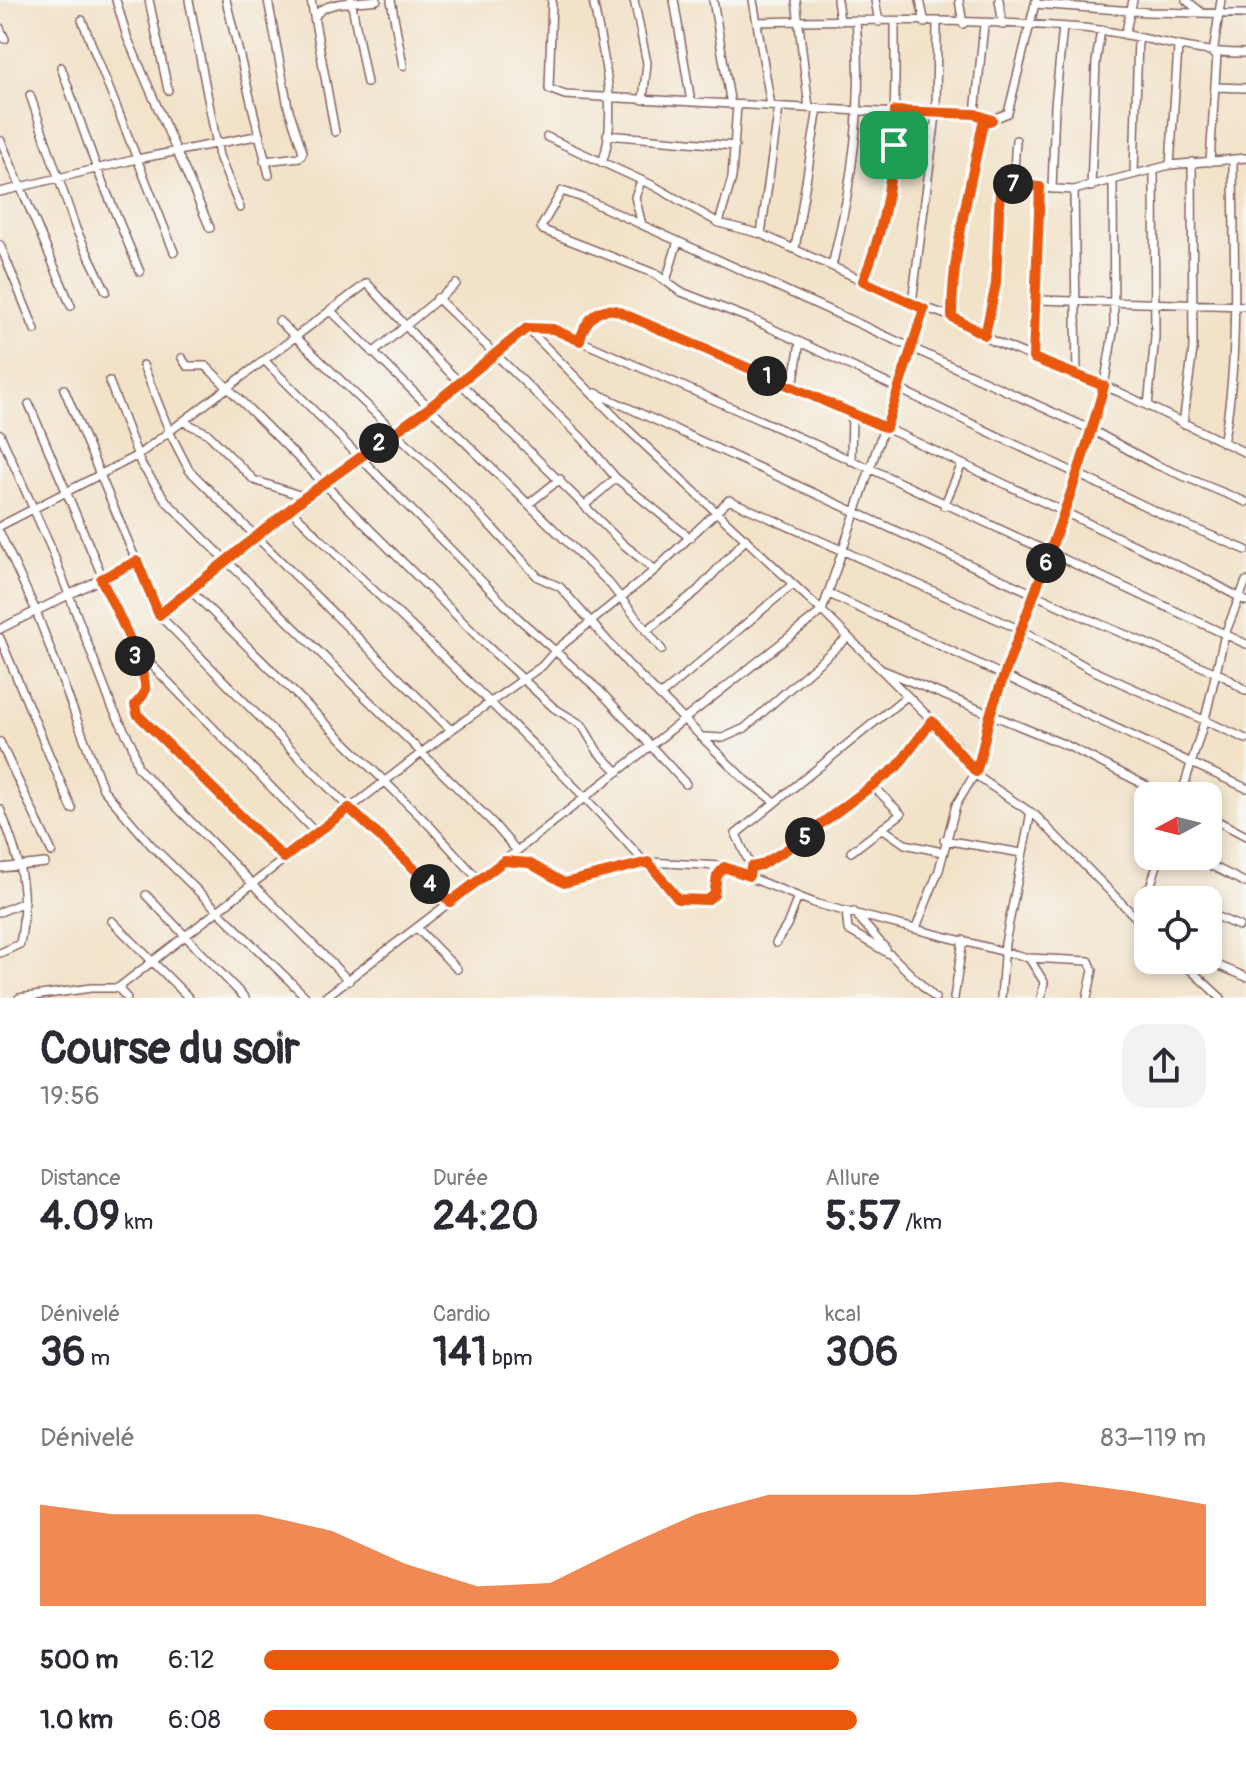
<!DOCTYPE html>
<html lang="fr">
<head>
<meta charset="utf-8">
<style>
	:root { --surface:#fff; --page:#f2f2f3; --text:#2b2b33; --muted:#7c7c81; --accent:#ea580c }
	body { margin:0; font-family:Pangolin,sans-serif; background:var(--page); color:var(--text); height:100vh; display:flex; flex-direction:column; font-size:30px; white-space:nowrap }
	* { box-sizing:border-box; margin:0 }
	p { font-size:26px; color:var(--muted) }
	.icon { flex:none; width:44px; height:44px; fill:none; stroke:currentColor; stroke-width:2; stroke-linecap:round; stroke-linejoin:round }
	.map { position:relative; height:998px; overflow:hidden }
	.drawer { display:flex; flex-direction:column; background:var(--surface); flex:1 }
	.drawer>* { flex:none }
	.needle { width:52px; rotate:263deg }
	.fabs { position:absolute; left:1134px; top:782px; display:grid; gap:16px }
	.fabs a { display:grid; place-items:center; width:88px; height:88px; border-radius:16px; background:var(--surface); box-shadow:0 4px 12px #0003; font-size:40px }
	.pin { position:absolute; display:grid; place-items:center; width:68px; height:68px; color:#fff; margin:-34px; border-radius:16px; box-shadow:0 4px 12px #0006 }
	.km { position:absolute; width:40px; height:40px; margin:-20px; border-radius:50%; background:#222; color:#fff; font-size:22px; line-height:40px; text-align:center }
	.round { display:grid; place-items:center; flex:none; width:84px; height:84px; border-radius:24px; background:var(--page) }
	.overview { display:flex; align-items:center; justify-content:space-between; height:136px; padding:0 40px }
	h1 { font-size:44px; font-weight:700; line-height:60px }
	.figures { display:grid; grid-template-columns:repeat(3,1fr); gap:12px; height:136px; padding:8px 40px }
	.figures div { display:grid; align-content:center }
	.figures b { font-size:40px; font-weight:700 }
	.figures small { font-size:22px; font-weight:400 }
	.figures p { font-size:22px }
	.chart { height:224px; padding:16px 40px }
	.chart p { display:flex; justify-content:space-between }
	.chart svg { width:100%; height:144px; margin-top:8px; fill:var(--accent); opacity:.7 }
	ul { padding:0 40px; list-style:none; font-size:26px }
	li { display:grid; grid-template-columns:128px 96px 1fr; align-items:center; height:60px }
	li i { height:20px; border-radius:10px; background:var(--accent) }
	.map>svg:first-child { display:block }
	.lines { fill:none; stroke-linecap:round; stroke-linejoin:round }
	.minor-casing { stroke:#856362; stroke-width:10 }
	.minor { stroke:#fff; stroke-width:7 }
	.route-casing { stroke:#fff; stroke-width:16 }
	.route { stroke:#ea580c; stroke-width:10 }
</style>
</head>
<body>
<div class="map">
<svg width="1246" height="998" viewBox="0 0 1246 998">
	<rect width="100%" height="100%" fill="#f6f6f2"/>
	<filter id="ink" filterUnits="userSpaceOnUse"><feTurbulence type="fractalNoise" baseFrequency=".0125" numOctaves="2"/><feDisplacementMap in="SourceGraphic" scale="16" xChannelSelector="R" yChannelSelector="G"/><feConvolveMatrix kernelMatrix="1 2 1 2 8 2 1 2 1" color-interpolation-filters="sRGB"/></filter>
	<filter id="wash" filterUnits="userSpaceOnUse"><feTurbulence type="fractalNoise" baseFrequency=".006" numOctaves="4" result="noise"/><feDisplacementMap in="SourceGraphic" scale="32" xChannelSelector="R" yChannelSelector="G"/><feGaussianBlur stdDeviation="1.8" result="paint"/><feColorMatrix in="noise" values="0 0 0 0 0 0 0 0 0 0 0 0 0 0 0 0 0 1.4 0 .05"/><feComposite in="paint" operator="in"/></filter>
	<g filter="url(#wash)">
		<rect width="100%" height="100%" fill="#f2e2c8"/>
	</g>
	<g filter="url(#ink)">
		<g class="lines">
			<defs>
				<path id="minor" d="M 116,0 L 127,37 L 210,228
					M 149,0 L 168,90
					M 189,0 L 219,156 L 240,208
					M 226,0 L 269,175
					M 311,0 L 335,132
					M 351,0 L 367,83
					M 391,0 L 403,66
					M 552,0 L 549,89 L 565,95 L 936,115
					M 593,0 C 602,50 620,113 602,163
					M 634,0 L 647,63 L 643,100
					M 674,0 L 691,102
					M 713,0 L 731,105
					M 753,0 L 771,106
					M 796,0 L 809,108
					M 837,0 L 840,20
					M 875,0 L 879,22
					M 920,0 L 925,23
					M 959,0 L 963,24
					M 999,0 L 1003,25
					M 1186,0 L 1201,12
					M 1035,4 L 1148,12 L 1246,14
					M 315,17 C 323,0 358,3 377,0
					M 82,20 L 174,252
					M 757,22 C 865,19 975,19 1083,28 C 1138,33 1189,54 1246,53
					M 0,28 L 5,39
					M 1125,35 L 1133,0
					M 1213,54 L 1221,0
					M 61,67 L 97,169 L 140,272
					M 1215,87 L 1246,88
					M 30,95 L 76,229 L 106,291
					M 936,113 L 975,114 L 989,119
					M 975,114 L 984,25
					M 607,135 L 735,146
					M 547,137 L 654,186 L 719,223 L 761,234 L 912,303 L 952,317 L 993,341 L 1119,392 L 1246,453
					M 1,141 L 71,306
					M 264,161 L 300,157 L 303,152 L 288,107 L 268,0
					M 1210,162 L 1217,54
					M 1170,165 L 1178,48
					M 1134,174 L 1138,38
					M 641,181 L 635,197 L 642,225
					M 1013,184 L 1016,140
					M 1091,187 L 1096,62 L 1101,30
					M 1052,189 L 1055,105 L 1063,27
					M 1074,190 L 1077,374
					M 0,192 L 137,159 L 256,136
					M 719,223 L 732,178 L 737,105
					M 761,234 L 779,107
					M 0,245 L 35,330
					M 795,249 L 818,108
					M 832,266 C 852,185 864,103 856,20
					M 666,281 L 678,241
					M 863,281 C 898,196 895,111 895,22
					M 437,298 L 583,439 L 616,478 L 690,538
					M 1038,300 L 1246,306
					M 912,303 L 936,115 L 937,23
					M 924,309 L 822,611 L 956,744 L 981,779 L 1036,816 L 1148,930
					M 330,310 L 609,583 L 662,650
					M 952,317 L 956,252 L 983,123 L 1008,113 L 1036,0
					M 279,321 L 469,503 L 538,577 L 560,587 L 628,664 L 743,778 L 775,802
					M 985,335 L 996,284 L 1001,186 L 1074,190 L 1170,165 L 1246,158
					M 580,341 C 585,317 601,306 625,313 L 886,428 L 1200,576 L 1246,601
					M 373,353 L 456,284
					M 182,358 L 187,366 L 206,366 L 487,646 L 554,708 L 582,725 L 598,752 L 618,772
					M 1033,358 L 1040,187
					M 264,360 L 518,618 L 599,690 L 686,784
					M 143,365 L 170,433 L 189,470 L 451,730
					M 109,381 L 141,464 L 167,502 L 492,822 L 517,851
					M 793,387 L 800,342
					M 64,389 L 159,615 L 349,808 L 450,902
					M 596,393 L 1086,618 L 1224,676 L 1246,691
					M 29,404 L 131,644 L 146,691 L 135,710 L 284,858
					M 1148,406 L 1155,337 L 1154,169
					M 184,422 L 207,433 L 254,480 L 305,497
					M 1183,424 L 1193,349 L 1192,162
					M 0,434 L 51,548 L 112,707 L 132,745 L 138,768 L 349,981
					M 1223,443 C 1241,356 1233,248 1233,159
					M 851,461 L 852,413
					M 1246,502 L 1154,464 L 1092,430 L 583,198 L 562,191 L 541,227 L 543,230 L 656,274 L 679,291 L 756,321 L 1174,520 L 1246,550
					M 530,503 L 560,479
					M 585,505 L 616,478
					M 944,506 L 961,466
					M 291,510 C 420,637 558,760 675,897 L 694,901 L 712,898 L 717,876 L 724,867
					M 0,526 L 138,455 L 367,283 L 432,355 L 623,544 L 655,570
					M 0,533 L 36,611 L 103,789 L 151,845 L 307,998
					M 190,590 L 430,826 L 478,879
					M 829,594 C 968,658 1107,725 1246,788
					M 159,615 C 277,519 400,431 517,335 L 527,328 L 553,329 L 871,469 L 1246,644
					M 0,629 L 137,561
					M 646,631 L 698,590 L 746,539
					M 0,638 L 72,809
					M 132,645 L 316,833
					M 880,669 L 1068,746 L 1167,796
					M 660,696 L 793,584
					M 705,737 L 723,738 L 745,728 L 846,639
					M 0,742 L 52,852
					M 1181,796 L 1205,719 L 1225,634 L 1246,581
					M 0,809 C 19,857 30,891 20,944 L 0,953
					M 1208,816 L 1246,836
					M 882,828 L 905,844 L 942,852
					M 944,840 L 1022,853
					M 851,852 L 901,814 L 871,784
					M 1192,856 L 1246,883
					M 504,861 L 822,611 L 621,423 L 527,328
					M 751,867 L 763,865 L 786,850 L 897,767 L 932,721
					M 0,868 L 45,863
					M 749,876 L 751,867 L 736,834 L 907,696
					M 1147,889 L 1175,900
					M 146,895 L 245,998
					M 846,911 L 848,930 L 891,955 L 935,998
					M 0,912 L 24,902
					M 854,912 L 886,949
					M 1208,913 L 1239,926
					M 112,921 L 189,998
					M 1139,921 L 1160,856
					M 417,928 L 457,969
					M 916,928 L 939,870 L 956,805 L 976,772 L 990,716 L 1063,510 L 1080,474 L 1104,386 L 1114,327 L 1113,182
					M 776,943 L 787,925 L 798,897
					M 1029,958 L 1044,982 L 1041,998
					M 1180,960 L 1221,998
					M 1205,960 L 1246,977
					M 118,988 L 127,998
					M 19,998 L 91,988 L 118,988 L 451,730 L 542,666 L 556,650 L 655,570 L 729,500 L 1023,631 L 1090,669 L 1246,739
					M 324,998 L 504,861 L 529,863 L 564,883 L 648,862 L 721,866 L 817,904 L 1029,958 L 1089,961 L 1093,970 L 1087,998
					M 954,998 L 963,940
					M 1001,998 L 1005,943 L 1031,812"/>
			</defs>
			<use href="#minor" class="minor-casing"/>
			<use href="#minor" class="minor"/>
		</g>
	</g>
	<g class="lines" filter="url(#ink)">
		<defs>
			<path id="route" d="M 895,111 L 975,114 L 992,120 L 983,123 C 970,188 952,251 952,317 L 985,335 L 996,284 L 1000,189 L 1013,184 L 1040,187 L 1033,358 L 1104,386 C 1074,497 1029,603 991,712 C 985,732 983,752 976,772 L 932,721 L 897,767 L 786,850 L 761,865 L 751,867 L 749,876 L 724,867 L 717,876 L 714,895 L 707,900 L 678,899 L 648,862 L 564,883 L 529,863 L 504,861 L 450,902 L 349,808 L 284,858 L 137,714 L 135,705 C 138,700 145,696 145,690 C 148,670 111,600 101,579 L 137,561 L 159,615 L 305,497 L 430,407 L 527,328 L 553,329 L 580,341 C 584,323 595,307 615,310 L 886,428 L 924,309 L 863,281 C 886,225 894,171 895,111 Z"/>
		</defs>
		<use href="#route" class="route-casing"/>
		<use href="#route" class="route"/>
	</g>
</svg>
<div class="fabs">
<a><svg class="needle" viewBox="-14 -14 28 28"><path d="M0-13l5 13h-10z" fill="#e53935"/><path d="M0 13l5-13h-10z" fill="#7c7c81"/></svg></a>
<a><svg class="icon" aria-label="locate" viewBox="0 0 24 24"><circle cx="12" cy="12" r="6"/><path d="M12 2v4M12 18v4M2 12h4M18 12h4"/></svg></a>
</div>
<div class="pin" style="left:894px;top:145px;background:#1e9e55"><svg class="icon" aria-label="arrive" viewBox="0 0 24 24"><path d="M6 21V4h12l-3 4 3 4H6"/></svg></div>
<b class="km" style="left:767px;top:376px">1</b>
<b class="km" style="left:379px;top:443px">2</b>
<b class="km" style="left:135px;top:656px">3</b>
<b class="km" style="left:430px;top:884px">4</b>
<b class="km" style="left:805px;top:837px">5</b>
<b class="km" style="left:1046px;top:563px">6</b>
<b class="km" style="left:1013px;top:184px">7</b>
</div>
<section class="drawer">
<div class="overview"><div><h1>Course du soir</h1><p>19:56</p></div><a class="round"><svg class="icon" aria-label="share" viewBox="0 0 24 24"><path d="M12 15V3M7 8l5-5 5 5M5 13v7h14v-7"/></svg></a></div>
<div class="figures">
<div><p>Distance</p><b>4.09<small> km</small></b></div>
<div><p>Durée</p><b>24:20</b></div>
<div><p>Allure</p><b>5:57<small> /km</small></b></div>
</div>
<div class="figures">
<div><p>Dénivelé</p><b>36<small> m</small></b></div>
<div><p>Cardio</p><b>141<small> bpm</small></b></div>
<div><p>kcal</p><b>306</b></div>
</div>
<div class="chart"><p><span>Dénivelé</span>83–119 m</p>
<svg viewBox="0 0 160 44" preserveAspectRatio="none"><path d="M0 44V13L10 16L20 16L30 16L40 21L50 31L60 38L70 37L80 26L90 16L100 10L110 10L120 10L130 8L140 6L150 9L160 13V44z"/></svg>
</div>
<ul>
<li><b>500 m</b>6:12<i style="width:61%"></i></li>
<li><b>1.0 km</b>6:08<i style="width:63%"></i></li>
</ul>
</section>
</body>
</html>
